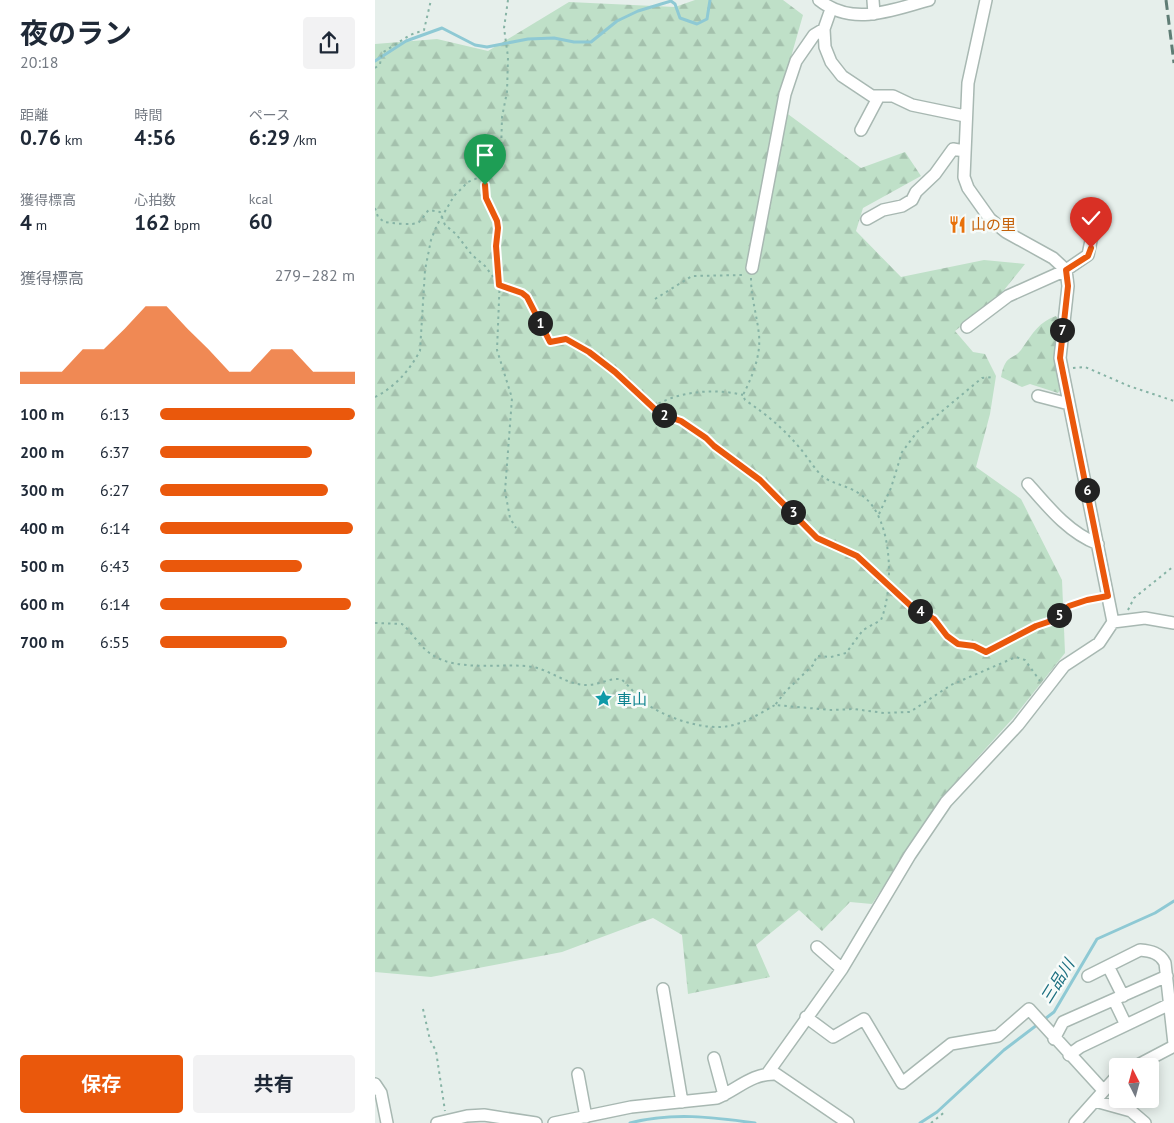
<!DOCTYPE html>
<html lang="ja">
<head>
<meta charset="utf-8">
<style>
	:root { --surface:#fff; --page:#f2f2f3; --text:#1f2937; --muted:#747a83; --accent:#ea580c }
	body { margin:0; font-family:"PT Sans","Noto Sans JP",sans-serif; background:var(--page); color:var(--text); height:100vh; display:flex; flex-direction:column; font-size:19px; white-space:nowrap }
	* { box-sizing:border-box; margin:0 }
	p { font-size:16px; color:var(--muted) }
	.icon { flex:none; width:28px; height:28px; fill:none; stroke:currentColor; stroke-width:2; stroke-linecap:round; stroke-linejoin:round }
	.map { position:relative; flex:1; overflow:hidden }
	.side { display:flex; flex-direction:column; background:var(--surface); width:375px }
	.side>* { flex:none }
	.needle { width:32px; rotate:354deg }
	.controls { position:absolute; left:734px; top:1058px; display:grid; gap:10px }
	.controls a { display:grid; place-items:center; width:50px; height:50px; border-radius:5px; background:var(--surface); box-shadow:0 2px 12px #0003; font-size:25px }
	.pin { position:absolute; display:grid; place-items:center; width:42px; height:42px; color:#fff; margin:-51px -21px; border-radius:50% 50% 50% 0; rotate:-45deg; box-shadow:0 0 5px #0007 }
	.pin .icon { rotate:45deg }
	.km { position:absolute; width:25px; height:25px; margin:-12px; border-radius:50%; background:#222; color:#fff; font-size:14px; line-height:25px; text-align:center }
	.round { display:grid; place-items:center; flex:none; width:52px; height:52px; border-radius:5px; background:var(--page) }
	.summary { display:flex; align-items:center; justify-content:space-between; height:85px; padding:0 20px }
	h1 { font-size:28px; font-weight:700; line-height:38px }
	.stats { display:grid; grid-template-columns:repeat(3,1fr); gap:8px; height:85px; padding:5px 20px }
	.stats div { display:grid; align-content:center }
	.stats b { font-size:21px; font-weight:700 }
	.stats small { font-size:14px; font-weight:400 }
	.stats p { font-size:14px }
	.chart { height:140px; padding:10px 20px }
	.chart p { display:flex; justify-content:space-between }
	.chart svg { width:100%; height:90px; margin-top:5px; fill:var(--accent); opacity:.7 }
	.primary-button { display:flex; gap:10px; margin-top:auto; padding:10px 20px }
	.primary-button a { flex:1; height:58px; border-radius:5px; background:var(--accent); color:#fff; font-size:20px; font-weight:700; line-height:58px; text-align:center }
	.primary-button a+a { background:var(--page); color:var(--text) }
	ul { padding:0 20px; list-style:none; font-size:16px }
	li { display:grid; grid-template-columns:80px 60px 1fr; align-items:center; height:38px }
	li i { height:12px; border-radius:6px; background:var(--accent) }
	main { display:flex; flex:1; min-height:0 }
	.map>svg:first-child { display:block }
	.forest { fill:url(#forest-firs) }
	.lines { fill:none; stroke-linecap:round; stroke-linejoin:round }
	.stream { stroke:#8ec9d4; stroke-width:3 }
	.minor-casing { stroke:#a8b8b2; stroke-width:14 }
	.path { stroke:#86b3a5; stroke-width:2; stroke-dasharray:2.5 4; stroke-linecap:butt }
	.minor { stroke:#fff; stroke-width:11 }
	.rail { stroke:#5f7d75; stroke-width:3; stroke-dasharray:10 5; stroke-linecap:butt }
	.route-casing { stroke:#fff; stroke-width:10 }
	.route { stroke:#ea580c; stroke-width:6 }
	.labels { text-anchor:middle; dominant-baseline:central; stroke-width:5; stroke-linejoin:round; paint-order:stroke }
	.food-label { font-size:15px; fill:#c56008; stroke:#f7fbf9; text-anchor:start }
	.culture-label { font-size:15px; fill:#0d838f; stroke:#f7fbf9; text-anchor:start }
	.water-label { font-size:16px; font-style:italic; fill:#1c6f80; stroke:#f7fbf9 }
</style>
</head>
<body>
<main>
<section class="side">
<div class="summary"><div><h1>夜のラン</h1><p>20:18</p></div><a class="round"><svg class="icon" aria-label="share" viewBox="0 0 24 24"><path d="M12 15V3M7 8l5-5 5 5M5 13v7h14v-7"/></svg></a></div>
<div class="stats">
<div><p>距離</p><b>0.76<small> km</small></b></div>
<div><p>時間</p><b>4:56</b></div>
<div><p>ペース</p><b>6:29<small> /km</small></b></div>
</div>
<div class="stats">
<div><p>獲得標高</p><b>4<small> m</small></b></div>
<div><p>心拍数</p><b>162<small> bpm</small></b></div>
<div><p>kcal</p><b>60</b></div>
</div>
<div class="chart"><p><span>獲得標高</span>279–282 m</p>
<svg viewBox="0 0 160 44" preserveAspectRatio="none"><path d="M0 44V38L10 38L20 38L30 27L40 27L50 17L60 6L70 6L80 17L90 27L100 38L110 38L120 27L130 27L140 38L150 38L160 38V44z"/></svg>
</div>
<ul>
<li><b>100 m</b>6:13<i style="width:100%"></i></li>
<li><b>200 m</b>6:37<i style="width:78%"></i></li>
<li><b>300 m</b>6:27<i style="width:86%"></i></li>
<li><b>400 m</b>6:14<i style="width:99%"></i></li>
<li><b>500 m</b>6:43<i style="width:73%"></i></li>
<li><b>600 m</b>6:14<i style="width:98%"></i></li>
<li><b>700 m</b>6:55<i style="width:65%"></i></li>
</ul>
<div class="primary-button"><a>保存</a><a>共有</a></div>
</section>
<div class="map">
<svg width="799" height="1123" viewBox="0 0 799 1123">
	<defs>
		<pattern id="forest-firs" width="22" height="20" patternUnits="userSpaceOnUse" patternTransform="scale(1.25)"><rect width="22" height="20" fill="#bfe0c8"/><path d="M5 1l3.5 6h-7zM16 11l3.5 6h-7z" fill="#a4c1ad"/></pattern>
	</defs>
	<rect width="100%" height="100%" fill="#e6efeb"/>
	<path class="forest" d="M 320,0 L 408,0 L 428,15 L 402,106 L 486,168 L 530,152 L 546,176 L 488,208 L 481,231 L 526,277 L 609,260 L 650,264 L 625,295 L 580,331 L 598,352 L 610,354 L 621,376 L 615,414 L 601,467 L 646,499 L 687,580 L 690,653 L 639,717 L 568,796 L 497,904 L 475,902 L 447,931 L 424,910 L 381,945 L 395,977 L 313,994 L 307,935 L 278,918 L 187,952 L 56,977 L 0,972 L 0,44 L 62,39 L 113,51 L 194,2 L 300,7 Z
		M 681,316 L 685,322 L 686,388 L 683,393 L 655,384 L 647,387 L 626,377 C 631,351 639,362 648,347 C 657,334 665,321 681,316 Z"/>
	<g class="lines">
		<path class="stream" d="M 0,61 L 31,41 L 67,28 L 100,45 L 112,47 L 153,39 L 179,38 L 199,42 L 216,42 L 242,21 L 263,11 L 296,1 L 300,4 L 305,18 L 322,24 L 332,19 L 335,0
			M 255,1123 C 297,1112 337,1117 380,1123
			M 545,1123 L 562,1112 L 629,1050 L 679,1012 L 722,939 L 780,913 L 799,901"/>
		<defs>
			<path id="minor" d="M 444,0 C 478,27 516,10 554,0
				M 498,0 L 499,14
				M 456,9 L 449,29 L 450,47 L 456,62 L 467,76 L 497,96 L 518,96 L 537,105 L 590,116
				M 486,130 L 504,96
				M 492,219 L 508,210 L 527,206 L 537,200 L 541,192 L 560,174 L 578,149 L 589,151
				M 377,268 L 410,94 L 421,61 L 439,35 L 449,29
				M 592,327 L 633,296 L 691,270 L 713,255 L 721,217 L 726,212
				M 663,396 L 694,404
				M 653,484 C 673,507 694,533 723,544
				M 738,622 L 770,618 L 799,623
				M 442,947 L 467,969
				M 733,966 L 748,996
				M 713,976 L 765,950 C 776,951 785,953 790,963 L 799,1044
				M 288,989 L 307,1102
				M 739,1000 L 751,1025
				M 431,1017 L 458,1037 L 489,1019 L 527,1083 L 576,1044 L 623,1036 L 654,1009 L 728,1090
				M 679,1039 L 688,1022 L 792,976
				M 694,1055 L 705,1047 L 795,1004
				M 339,1058 L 349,1095
				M 761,1066 L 799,1046
				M 203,1074 L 211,1117
				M 392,1074 L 467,969 L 535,855 L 571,802 L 643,725 L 689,666 L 724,643 L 738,622 L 685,358 L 693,286 L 691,270 L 678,258 L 631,232 L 615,219 L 593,188 L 589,177 L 593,83 L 611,0
				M 0,1084 L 6,1093 L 12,1123
				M 720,1101 L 756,1111 L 770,1123
				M 62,1123 L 92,1116 L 109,1115 L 161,1123
				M 179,1123 L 256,1107 L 342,1098 C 363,1089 377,1073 401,1074 L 473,1123
				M 700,1123 L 742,1076"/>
		</defs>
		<use href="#minor" class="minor-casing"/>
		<path class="path" d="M 133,0 L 129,28 L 133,57 L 132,92 L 127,117 L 126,153 L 112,174 L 110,185 L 111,198 L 122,221 L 123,228 L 121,246 L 125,276 L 122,350 L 137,398 L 130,491 L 135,518 L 141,528
			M 0,68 L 5,64 L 7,53 L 35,35 L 49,30 L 56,0
			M 0,208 L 3,217 L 9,222 C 16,223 40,226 44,222 C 48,219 50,213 54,210 L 65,212 L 70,225 L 81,234 L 97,255 L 110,266 L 124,285 L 147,293 L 152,297 L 175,342 L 191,339 L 215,352 L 240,372 L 285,414 L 306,421 L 331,437 L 339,446 L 385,480 L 443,538 L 481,556 L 536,606 L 559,619 L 572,636 L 583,644 L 599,646 L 611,652 L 661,626 L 676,621 L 695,607 L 723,598
			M 376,278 C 376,298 382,315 384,335 C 386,356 377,377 368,395 L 370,400 C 392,415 407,427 424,447 C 431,455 441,471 448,477 C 460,485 476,486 489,497 C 518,520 519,588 506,620 L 488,630 L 471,653 L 456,657 L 442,656 L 438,665 L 411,691 L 400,705 L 456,710 L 479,709 L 509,713 L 535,712 L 576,685 L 641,657 L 650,660 L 665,681
			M 280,299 L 317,276 L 368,275
			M 698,368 L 710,367 L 754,386 L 799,401
			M 0,397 C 20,387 34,371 45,351 L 50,270 L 56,240 L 62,225 L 79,196 L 93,182 L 112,174
			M 278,407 C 302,391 340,388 368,395
			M 504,514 L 516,488 L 527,452 L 542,432 L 607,378 L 617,377
			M 753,610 L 759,598 L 799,566
			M 0,623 L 27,624 C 37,632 44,646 56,654 C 83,673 128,662 158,667 C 177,671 192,685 212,685 C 224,685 234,678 246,679 C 254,686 260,694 268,701 C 287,717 329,731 354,726 C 370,723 386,713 400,705
			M 48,1009 L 55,1040 L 61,1051 L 70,1111
			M 556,1123 L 571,1111"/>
		<use href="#minor" class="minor"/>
		<path class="rail" d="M 791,0 L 799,63"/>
	</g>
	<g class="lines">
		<defs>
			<path id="route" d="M 110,185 L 111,198 L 122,221 L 123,228 L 121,246 L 124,285 L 147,293 L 152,297 L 175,342 L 191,339 L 214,352 L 240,372 L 285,414 L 306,421 L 331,438 L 339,446 L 385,480 L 442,538 L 482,556 L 536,606 L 559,619 L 572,636 L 583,644 L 599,646 L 611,652 L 661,626 L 676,621 L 694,606 L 712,600 L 733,596 L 685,358 L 693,286 L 691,270 L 713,256 L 716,248"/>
		</defs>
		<use href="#route" class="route-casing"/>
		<use href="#route" class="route"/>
	</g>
	<defs>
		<symbol id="restaurant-bare" viewBox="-9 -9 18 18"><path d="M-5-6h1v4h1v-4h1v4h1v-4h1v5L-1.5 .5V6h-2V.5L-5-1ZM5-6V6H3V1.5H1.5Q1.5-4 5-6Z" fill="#e8710a" stroke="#f7fbf9" stroke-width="2.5" paint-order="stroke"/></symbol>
		<symbol id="sight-bare" viewBox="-9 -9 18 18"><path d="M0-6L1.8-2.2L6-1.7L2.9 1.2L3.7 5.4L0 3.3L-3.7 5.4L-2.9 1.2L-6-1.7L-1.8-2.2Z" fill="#0f9aa8" stroke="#f7fbf9" stroke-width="2.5" paint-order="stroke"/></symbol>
	</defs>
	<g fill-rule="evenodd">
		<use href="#restaurant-bare" x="570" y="212" width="25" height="25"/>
		<use href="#sight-bare" x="216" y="686" width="25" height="25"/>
	</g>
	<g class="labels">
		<g class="food-label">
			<text x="596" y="224">山の里</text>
		</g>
		<g class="culture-label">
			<text x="242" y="699">車山</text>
		</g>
		<g class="water-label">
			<text transform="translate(682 981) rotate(-58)">三品川</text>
		</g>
	</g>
</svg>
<div class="controls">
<a><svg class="needle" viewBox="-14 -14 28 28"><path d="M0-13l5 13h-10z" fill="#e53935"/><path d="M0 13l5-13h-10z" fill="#747a83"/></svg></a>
</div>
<div class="pin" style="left:110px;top:185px;background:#1e9e55"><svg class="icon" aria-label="arrive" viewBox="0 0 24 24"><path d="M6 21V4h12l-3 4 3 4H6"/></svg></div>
<div class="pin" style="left:716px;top:248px;background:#d93025"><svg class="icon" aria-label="check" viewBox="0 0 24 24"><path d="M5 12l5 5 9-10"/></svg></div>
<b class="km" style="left:165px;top:323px">1</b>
<b class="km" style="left:289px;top:415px">2</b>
<b class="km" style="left:418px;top:512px">3</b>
<b class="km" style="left:545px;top:611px">4</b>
<b class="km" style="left:684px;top:615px">5</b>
<b class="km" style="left:712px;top:490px">6</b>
<b class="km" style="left:687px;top:330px">7</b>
</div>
</main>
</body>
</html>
